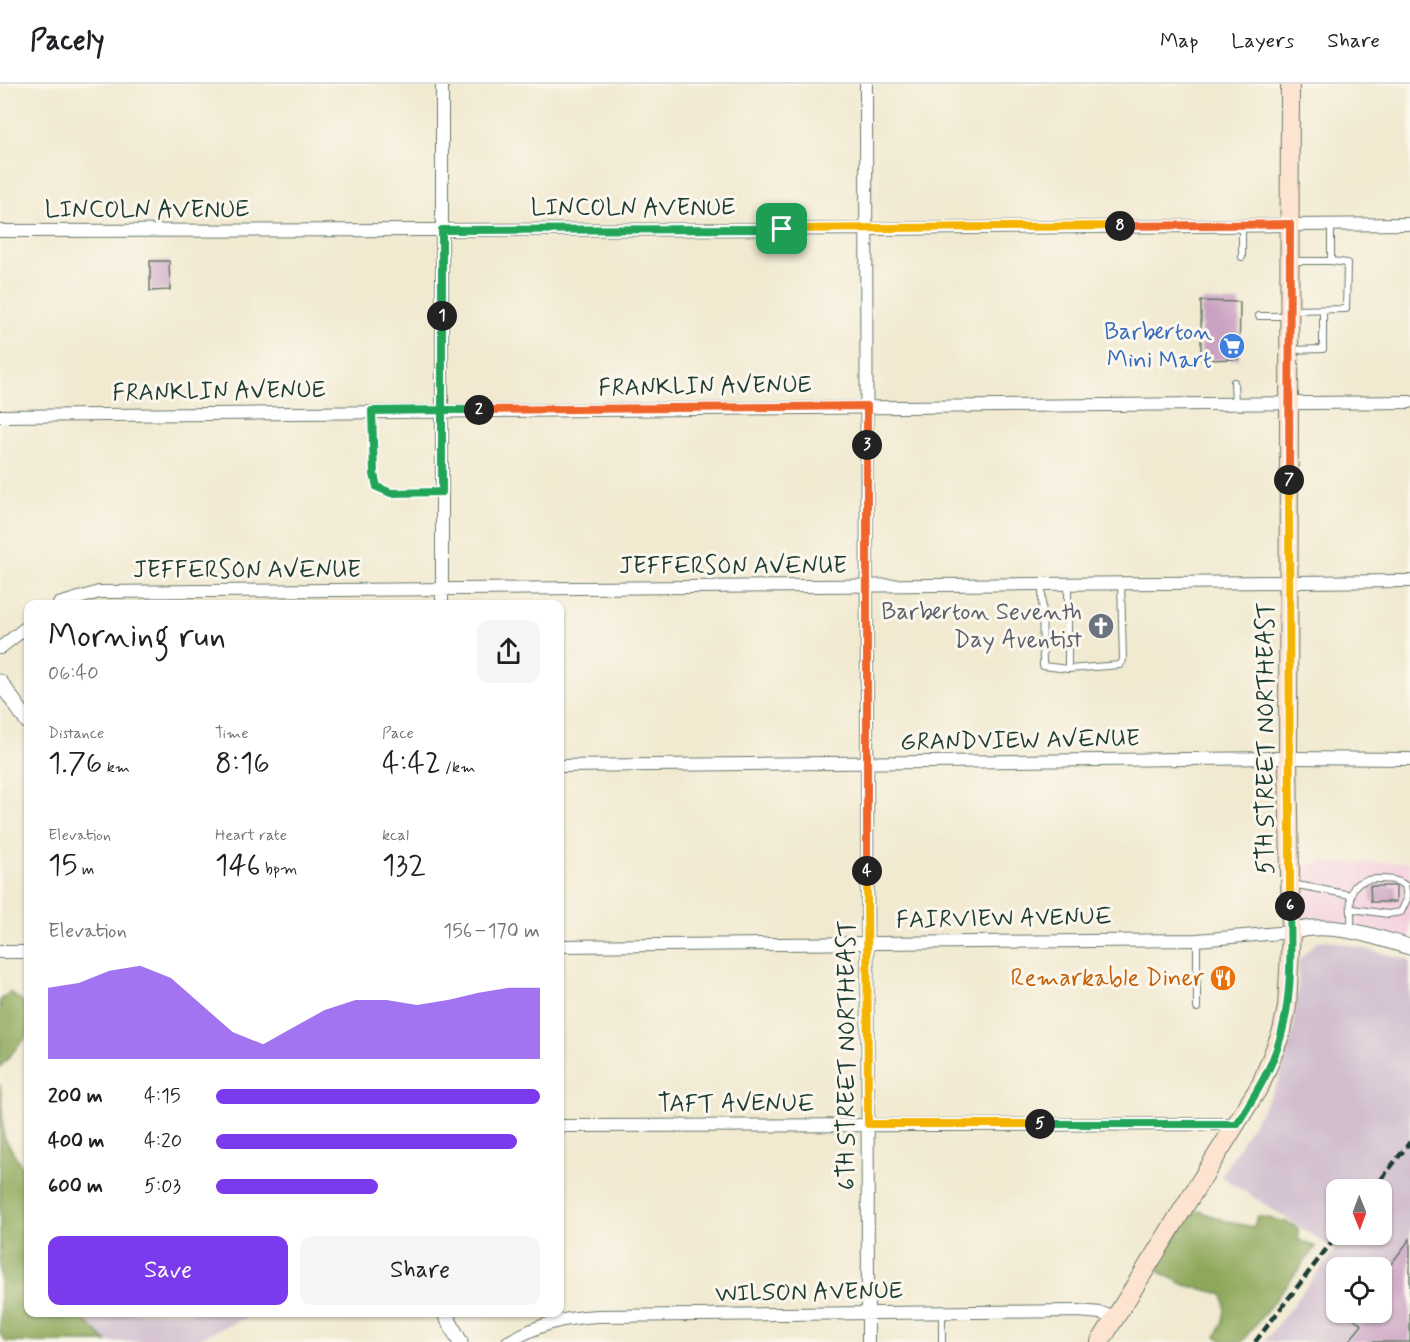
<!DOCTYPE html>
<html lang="en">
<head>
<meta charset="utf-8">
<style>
	:root { --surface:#fff; --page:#f6f6f6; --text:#202124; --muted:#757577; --line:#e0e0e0; --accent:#7c3aed }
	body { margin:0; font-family:Mynerve,sans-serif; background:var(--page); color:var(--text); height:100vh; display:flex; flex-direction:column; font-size:22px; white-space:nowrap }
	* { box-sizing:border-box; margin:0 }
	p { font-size:20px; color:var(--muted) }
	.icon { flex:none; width:33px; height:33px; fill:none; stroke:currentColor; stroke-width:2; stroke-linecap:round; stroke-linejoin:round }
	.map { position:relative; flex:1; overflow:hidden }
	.side { position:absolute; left:24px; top:516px; width:540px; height:717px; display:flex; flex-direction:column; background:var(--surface); border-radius:12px; box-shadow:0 2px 4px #0004 }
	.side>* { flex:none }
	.needle { width:39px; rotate:179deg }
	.fabs { position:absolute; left:1326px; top:1095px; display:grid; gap:12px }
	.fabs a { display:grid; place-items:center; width:66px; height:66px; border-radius:12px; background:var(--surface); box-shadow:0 2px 4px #0004; font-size:30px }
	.pin { position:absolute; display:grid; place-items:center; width:51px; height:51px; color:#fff; margin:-26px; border-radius:12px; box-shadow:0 3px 9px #0006 }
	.km { position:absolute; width:30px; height:30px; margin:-15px; border-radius:50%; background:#222; color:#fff; font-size:16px; line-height:30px; text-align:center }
	.round { display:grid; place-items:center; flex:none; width:63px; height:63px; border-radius:12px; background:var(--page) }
	.head { display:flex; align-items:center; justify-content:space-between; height:102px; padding:0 24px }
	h1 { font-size:33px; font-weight:600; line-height:45px }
	.figures { display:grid; grid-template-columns:repeat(3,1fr); gap:9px; height:102px; padding:6px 24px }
	.figures div { display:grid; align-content:center }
	.figures b { font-size:30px; font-weight:600 }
	.figures small { font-size:16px; font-weight:400 }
	.figures p { font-size:16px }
	.chart { height:168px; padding:12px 24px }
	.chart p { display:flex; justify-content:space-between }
	.chart svg { width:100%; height:108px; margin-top:6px; fill:var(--accent); opacity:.7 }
	.primary-button { display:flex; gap:12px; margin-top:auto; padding:12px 24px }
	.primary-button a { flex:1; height:69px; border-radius:12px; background:var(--accent); color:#fff; font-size:24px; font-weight:600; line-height:69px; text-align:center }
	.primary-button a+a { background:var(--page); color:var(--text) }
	ul { padding:0 24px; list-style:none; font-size:20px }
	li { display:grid; grid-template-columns:96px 72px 1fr; align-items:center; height:45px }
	li i { height:15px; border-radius:8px; background:var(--accent) }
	header { display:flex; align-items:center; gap:36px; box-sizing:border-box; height:84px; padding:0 30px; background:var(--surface); border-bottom:2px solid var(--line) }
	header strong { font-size:28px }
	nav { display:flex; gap:33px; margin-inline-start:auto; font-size:21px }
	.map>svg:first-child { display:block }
	.built { fill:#f4cfde }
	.industrial { fill:#d0bdce; fill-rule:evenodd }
	.forest { fill:#8ea85a; stroke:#567247; stroke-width:1.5 }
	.building { fill:#caa2c2 }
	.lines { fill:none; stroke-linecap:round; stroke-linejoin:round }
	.service-casing { stroke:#68796b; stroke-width:8 }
	.minor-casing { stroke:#68796b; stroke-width:14 }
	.tertiary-casing { stroke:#68796b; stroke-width:17 }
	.secondary-casing { stroke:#68796b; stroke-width:20 }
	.service { stroke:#fff; stroke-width:6 }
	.minor { stroke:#fff; stroke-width:12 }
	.tertiary { stroke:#fff; stroke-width:15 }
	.secondary { stroke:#fde4d0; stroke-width:18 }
	.rail { stroke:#1f3d34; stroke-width:4.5; stroke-dasharray:9 4.5; stroke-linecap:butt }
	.split-1-casing { stroke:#fff; stroke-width:12 }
	.split-2-casing { stroke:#fff; stroke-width:12 }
	.split-3-casing { stroke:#fff; stroke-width:12 }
	.split-4-casing { stroke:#fff; stroke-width:12 }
	.split-5-casing { stroke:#fff; stroke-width:12 }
	.split-6-casing { stroke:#fff; stroke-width:12 }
	.split-7-casing { stroke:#fff; stroke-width:12 }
	.split-8-casing { stroke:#fff; stroke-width:12 }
	.split-9-casing { stroke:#fff; stroke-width:12 }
	.split-1 { stroke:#22a559; stroke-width:8 }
	.split-2 { stroke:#22a559; stroke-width:8 }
	.split-3 { stroke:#f0652b; stroke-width:8 }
	.split-4 { stroke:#f0652b; stroke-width:8 }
	.split-5 { stroke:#f5b400; stroke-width:8 }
	.split-6 { stroke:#22a559; stroke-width:8 }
	.split-7 { stroke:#f5b400; stroke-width:8 }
	.split-8 { stroke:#f0652b; stroke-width:8 }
	.split-9 { stroke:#f5b400; stroke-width:8 }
	.labels { text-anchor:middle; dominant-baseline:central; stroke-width:6; stroke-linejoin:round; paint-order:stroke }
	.street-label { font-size:24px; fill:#1f3d34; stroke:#fbf7ec }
	.shop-label { font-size:24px; fill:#366cbe; stroke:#fbf7ec; text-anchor:end }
	.worship-label { font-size:24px; fill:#5b616d; stroke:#fbf7ec; text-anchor:end }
	.food-label { font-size:24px; fill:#c56008; stroke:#fbf7ec; text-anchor:end }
</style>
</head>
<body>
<header>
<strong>Pacely</strong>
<nav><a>Map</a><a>Layers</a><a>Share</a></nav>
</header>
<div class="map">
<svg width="1410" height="1258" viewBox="0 0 1410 1258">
	<rect width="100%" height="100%" fill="#fbf7ec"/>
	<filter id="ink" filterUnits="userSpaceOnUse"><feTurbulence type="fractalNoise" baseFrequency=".0167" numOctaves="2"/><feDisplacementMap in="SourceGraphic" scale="12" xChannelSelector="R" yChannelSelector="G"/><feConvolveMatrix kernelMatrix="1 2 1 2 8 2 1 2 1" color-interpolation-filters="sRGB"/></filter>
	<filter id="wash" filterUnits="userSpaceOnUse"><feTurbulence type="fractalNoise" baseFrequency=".008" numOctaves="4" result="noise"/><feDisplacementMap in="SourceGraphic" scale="24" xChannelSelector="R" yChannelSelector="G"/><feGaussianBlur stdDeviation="1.35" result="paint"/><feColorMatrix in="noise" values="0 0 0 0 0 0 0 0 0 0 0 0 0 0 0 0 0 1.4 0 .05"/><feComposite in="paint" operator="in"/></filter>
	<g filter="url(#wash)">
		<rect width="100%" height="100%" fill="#f1e9d0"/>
		<path class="built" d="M 1410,778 L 1410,858 L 1294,842 L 1295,780 Z"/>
		<path class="industrial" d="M 1329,856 L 1410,876 L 1410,1258 L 1264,1258 L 1335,1166 L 1221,1092 L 1279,997 L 1293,947 L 1299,896 L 1298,877 L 1317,857 ZM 1336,1106 L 1382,1106 L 1382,1150 L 1336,1150 ZM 1336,1184 L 1382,1184 L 1382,1228 L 1336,1228 Z
			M 81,1229 L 256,1229 L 190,1258 L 107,1258 L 85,1237 Z"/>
		<path class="forest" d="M 10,908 L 28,922 L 28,951 L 0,983 L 0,916 Z
			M 0,1000 L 4,1053 L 28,1093 L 28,1228 L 81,1229 L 85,1237 L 107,1258 L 6,1258 L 0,1250 Z
			M 1199,1127 L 1226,1137 L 1253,1143 L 1258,1132 L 1287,1138 L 1298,1144 L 1299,1156 L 1316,1163 L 1242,1258 L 1224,1258 L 1216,1252 C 1224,1238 1227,1226 1223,1210 L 1185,1201 L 1159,1188 L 1161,1175 L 1190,1130 Z"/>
		<g id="blocks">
			<path class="building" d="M 150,177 L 169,177 L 170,206 L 150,207 Z
				M 1201,217 L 1240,218 L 1239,275 L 1201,276 Z
				M 1370,802 L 1396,802 L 1396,818 L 1371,818 Z
				M 1410,1155 L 1410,1258 L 1348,1258 L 1362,1241 L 1346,1228 L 1382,1228 L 1382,1192 Z"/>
		</g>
	</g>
	<g filter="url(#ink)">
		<use href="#blocks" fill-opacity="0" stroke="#68796b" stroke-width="1.5"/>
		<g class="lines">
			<defs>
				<path id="service" d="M 1242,141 L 1242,173
					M 1291,177 L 1331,177 L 1331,140
					M 1290,226 L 1346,225 L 1347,179 L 1331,177
					M 1259,232 L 1286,232
					M 1291,266 L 1323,265 L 1323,226
					M 1234,298 L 1235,319
					M 372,327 L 374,390 L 377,403 L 391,409 L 442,408
					M 1068,500 L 1068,585 L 1120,581 L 1123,576 L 1121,499
					M 1042,501 L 1043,582 L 1068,585
					M 1292,800 L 1351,811
					M 1351,847 C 1353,819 1341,795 1378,795 C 1389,795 1395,795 1405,801 L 1407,815 L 1401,828 L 1388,830 L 1353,825
					M 1197,856 L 1197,924
					M 942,1229 L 942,1258"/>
				<path id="minor" d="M 866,0 L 868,1258
					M 0,147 L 866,145 L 1410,140
					M 0,332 L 1410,318
					M 59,520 L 99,508 L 1410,497
					M 442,520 L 442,0
					M 0,564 L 28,542
					M 560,682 L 1288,674 L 1410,675
					M 560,862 L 1197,856 L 1291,848
					M 0,868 L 28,868
					M 560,1042 L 1237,1040
					M 508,1258 C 540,1240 561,1234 598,1232 L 1078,1227 L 1101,1229 L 1115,1234"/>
				<path id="tertiary" d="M 0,598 L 28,638
					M 1291,848 C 1330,836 1372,852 1410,863
					M 444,1228 L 460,1258"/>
				<path id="secondary" d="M 1100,1258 L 1261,1000 L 1282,947 L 1287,923 L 1291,848 L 1288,674 L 1290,0"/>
			</defs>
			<use href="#service" class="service-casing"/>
			<use href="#minor" class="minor-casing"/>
			<use href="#tertiary" class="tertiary-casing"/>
			<use href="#secondary" class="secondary-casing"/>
			<use href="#service" class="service"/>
			<use href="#minor" class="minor"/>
			<use href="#tertiary" class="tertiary"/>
			<use href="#secondary" class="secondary"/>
			<path class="rail" d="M 1373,1106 L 1410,1058
				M 1255,1258 L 1338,1150"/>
		</g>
	</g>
	<g class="lines" filter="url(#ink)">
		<defs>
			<path id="split-1" d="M 442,232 L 442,146 L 782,145"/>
			<path id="split-2" d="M 442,232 L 442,326 L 372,327 L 374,390 L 377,403 L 391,409 L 442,408 L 442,326 L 479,326"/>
			<path id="split-3" d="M 479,326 L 867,322 L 867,361"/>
			<path id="split-4" d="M 867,361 L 867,787"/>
			<path id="split-5" d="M 867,787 L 868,1040 L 1040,1040"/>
			<path id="split-6" d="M 1040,1040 L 1237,1040 C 1250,1019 1264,998 1273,975 C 1293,928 1291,872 1290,822"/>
			<path id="split-7" d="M 1289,396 L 1290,822"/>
			<path id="split-8" d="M 1120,142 L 1290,140 L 1289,396"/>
			<path id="split-9" d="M 782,145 L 1120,142"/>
		</defs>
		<use href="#split-1" class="split-1-casing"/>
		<use href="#split-2" class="split-2-casing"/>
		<use href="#split-3" class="split-3-casing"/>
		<use href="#split-4" class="split-4-casing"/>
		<use href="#split-5" class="split-5-casing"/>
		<use href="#split-6" class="split-6-casing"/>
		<use href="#split-7" class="split-7-casing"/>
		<use href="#split-8" class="split-8-casing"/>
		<use href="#split-9" class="split-9-casing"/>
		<use href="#split-1" class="split-1"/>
		<use href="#split-2" class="split-2"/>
		<use href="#split-3" class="split-3"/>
		<use href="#split-4" class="split-4"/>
		<use href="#split-5" class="split-5"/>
		<use href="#split-6" class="split-6"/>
		<use href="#split-7" class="split-7"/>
		<use href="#split-8" class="split-8"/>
		<use href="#split-9" class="split-9"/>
	</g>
	<defs>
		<symbol id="supermarket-disc" viewBox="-11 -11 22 22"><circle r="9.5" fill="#3f7fe0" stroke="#fbf7ec"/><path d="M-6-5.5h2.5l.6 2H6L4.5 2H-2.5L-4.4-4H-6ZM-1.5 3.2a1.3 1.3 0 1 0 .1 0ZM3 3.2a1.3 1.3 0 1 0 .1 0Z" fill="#fff"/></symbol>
		<symbol id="church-disc" viewBox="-11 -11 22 22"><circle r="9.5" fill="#6b7280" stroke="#fbf7ec"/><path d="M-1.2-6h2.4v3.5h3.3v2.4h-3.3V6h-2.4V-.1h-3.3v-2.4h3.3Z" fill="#fff"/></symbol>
		<symbol id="restaurant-disc" viewBox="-11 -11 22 22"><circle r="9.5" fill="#e8710a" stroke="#fbf7ec"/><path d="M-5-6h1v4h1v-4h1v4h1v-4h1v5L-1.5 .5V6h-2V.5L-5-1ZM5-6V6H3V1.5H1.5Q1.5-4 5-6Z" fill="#fff"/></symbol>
	</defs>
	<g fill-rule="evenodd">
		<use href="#supermarket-disc" x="1217" y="247" width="30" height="30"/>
		<use href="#church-disc" x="1086" y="527" width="30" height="30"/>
		<use href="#restaurant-disc" x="1208" y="879" width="30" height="30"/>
	</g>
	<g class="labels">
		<g class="street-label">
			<text x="633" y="124">LINCOLN AVENUE</text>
			<text x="147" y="126">LINCOLN AVENUE</text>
			<text transform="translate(705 303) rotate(-1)">FRANKLIN AVENUE</text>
			<text transform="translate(219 308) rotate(-1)">FRANKLIN AVENUE</text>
			<text x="733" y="482">JEFFERSON AVENUE</text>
			<text x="247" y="486">JEFFERSON AVENUE</text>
			<text transform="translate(1266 654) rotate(-90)">5TH STREET NORTHEAST</text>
			<text transform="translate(1020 657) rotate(-1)">GRANDVIEW AVENUE</text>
			<text transform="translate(1004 835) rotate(-1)">FAIRVIEW AVENUE</text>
			<text transform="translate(847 971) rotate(-90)">6TH STREET NORTHEAST</text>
			<text x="736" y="1020">TAFT AVENUE</text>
			<text transform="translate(809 1209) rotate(-1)">WILSON AVENUE</text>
		</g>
		<g class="shop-label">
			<text x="1212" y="248">Barberton<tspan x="1212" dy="28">Mini Mart</tspan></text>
		</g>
		<g class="worship-label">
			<text x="1082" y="528">Barberton Seventh<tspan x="1082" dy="28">Day Aventist</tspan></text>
		</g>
		<g class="food-label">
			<text x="1204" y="894">Remarkable Diner</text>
		</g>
	</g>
</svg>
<div class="fabs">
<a><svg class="needle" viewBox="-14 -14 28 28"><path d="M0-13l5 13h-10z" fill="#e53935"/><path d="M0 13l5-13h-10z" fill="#757577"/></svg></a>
<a><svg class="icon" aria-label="locate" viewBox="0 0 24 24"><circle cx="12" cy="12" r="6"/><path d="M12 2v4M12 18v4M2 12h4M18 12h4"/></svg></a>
</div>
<div class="pin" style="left:782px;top:145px;background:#1e9e55"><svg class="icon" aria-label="arrive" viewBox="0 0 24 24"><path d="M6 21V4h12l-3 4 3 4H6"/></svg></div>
<b class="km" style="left:442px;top:232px">1</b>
<b class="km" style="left:479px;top:326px">2</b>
<b class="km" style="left:867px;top:361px">3</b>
<b class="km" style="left:867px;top:787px">4</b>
<b class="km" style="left:1040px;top:1040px">5</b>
<b class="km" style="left:1290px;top:822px">6</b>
<b class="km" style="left:1289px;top:396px">7</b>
<b class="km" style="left:1120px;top:142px">8</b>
<section class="side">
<div class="head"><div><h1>Morning run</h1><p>06:40</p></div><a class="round"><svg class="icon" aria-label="share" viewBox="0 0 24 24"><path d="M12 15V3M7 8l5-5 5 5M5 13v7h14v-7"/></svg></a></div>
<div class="figures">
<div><p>Distance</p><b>1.76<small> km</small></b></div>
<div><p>Time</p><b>8:16</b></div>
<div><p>Pace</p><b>4:42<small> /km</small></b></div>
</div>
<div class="figures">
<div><p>Elevation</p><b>15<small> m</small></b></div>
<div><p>Heart rate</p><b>146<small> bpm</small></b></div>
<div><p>kcal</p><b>132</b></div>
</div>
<div class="chart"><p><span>Elevation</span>156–170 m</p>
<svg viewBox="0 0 160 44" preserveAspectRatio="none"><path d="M0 44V15L10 13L20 8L30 6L40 11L50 22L60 33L70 38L80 31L90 24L100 20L110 20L120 22L130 20L140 17L150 15L160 15V44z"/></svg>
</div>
<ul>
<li><b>200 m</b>4:15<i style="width:100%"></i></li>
<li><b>400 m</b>4:20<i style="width:93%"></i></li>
<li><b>600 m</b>5:03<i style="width:50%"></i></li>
</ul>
<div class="primary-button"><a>Save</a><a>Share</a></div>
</section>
</div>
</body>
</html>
